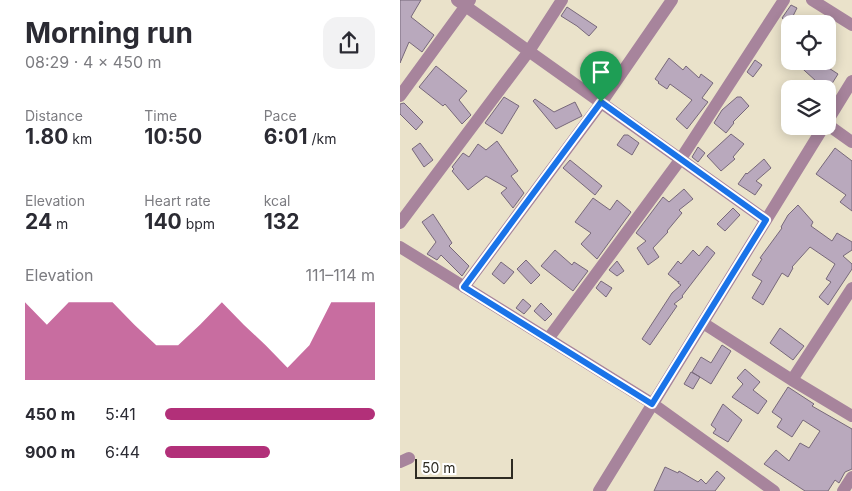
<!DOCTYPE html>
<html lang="en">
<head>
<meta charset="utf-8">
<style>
	:root { --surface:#fff; --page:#f2f2f3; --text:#2b2b33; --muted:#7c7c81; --accent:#b23079 }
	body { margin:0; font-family:Inter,sans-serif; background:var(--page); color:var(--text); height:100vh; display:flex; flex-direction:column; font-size:19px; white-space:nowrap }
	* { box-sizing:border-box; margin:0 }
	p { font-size:16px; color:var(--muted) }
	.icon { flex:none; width:28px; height:28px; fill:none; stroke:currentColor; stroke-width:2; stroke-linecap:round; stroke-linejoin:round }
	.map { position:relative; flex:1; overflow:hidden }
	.side { display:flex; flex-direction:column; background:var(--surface); width:400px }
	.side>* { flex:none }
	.controls { position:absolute; left:381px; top:15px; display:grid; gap:10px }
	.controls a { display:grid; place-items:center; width:55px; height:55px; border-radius:10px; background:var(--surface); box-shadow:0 2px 12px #0003; font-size:25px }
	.scale { position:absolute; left:15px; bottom:12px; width:98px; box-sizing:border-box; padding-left:5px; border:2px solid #2e2b22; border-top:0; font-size:14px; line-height:18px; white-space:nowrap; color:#2e2b22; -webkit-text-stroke:4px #fff; paint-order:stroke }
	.pin { position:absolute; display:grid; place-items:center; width:42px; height:42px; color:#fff; margin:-51px -21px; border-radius:50% 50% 50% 0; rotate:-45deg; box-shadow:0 0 5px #0007 }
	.pin .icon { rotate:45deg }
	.round { display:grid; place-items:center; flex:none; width:52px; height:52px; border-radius:15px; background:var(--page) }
	.head { display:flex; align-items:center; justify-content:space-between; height:85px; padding:0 25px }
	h1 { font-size:28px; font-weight:700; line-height:38px }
	.metrics { display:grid; grid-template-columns:repeat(3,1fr); gap:8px; height:85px; padding:5px 25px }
	.metrics div { display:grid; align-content:center }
	.metrics b { font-size:21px; font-weight:700 }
	.metrics small { font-size:14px; font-weight:400 }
	.metrics p { font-size:14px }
	.chart { height:140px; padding:10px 25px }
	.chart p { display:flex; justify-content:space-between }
	.chart svg { width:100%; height:90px; margin-top:5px; fill:var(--accent); opacity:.7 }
	ul { padding:0 25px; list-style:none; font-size:16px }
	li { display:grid; grid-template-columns:80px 60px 1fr; align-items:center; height:38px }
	li i { height:12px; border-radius:6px; background:var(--accent) }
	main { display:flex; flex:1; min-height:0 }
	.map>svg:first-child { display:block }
	.building { fill:#b9a9bd; stroke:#77687a }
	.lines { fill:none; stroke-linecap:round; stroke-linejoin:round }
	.minor { stroke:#a7849c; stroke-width:12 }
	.route-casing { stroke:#fff; stroke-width:10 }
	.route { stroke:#1a73e8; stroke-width:6 }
</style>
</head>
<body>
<main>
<section class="side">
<div class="head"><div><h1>Morning run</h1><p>08:29 · 4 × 450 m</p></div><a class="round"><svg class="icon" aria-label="share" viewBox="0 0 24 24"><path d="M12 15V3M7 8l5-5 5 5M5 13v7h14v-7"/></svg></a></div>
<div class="metrics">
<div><p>Distance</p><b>1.80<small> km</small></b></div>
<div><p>Time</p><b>10:50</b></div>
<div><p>Pace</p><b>6:01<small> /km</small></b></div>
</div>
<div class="metrics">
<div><p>Elevation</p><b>24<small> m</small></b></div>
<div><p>Heart rate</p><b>140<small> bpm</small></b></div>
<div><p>kcal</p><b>132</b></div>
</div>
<div class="chart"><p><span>Elevation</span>111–114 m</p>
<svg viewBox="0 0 160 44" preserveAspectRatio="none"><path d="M0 44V6L10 17L20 6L30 6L40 6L50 17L60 27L70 27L80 17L90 6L100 17L110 27L120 38L130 27L140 6L150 6L160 6V44z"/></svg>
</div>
<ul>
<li><b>450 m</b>5:41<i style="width:100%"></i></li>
<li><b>900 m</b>6:44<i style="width:50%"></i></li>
</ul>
</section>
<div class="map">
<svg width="452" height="491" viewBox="0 0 452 491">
	<rect width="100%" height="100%" fill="#eae2ca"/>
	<path class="building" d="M 0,0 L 21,0 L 11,17 L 34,35 L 22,52 L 9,42 L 0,63 Z
		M 391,5 L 397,8 L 389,24 L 382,18 Z
		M 167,7 L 197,27 L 189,36 L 177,26 L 161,16 Z
		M 269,58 L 283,70 L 286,66 L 299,78 L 301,74 L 313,83 L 302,98 L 308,102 L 287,129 L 276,119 L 292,100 L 270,84 L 267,89 L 258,83 L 259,82 L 255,79 Z
		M 355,60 L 362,65 L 353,77 L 347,72 Z
		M 394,61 L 418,61 L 438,74 L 428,90 L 415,82 L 416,81 Z
		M 36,66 L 67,91 L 59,100 L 71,115 L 62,124 L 45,104 L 43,106 L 19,87 Z
		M 104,97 L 119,106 L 102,134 L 85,123 Z
		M 337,97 L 341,97 L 349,106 L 333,122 L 334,123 L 326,133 L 314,123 L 322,110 Z
		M 135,99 L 154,112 L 175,102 L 182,116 L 156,129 L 133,101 Z
		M 4,103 L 23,122 L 16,130 L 0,114 L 0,104 Z
		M 331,134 L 344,144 L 333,157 L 335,159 L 321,171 L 307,156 Z
		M 224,135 L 228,135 L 239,143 L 232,155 L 217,145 Z
		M 97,141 L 118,171 L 111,176 L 124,193 L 113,208 L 101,193 L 107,188 L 86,176 L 68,190 L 52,171 L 54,169 L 52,167 L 63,153 L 69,157 L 78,144 L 86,150 Z
		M 20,143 L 33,160 L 24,167 L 12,149 Z
		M 298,147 L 305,153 L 298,162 L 292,157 Z
		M 435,148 L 452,161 L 452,211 L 440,202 L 446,195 L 416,174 Z
		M 364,159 L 371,168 L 356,181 L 362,185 L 355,195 L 338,184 L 346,173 L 347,174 Z
		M 170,160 L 202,186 L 195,195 L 163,168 Z
		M 284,189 L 293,199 L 279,210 L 282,213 L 267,231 L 268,232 L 253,248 L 259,257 L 248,265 L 237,248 L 246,241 L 236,233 L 263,197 L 269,202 Z
		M 193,198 L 210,210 L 217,200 L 231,212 L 197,259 L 181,244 L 191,233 L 175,222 Z
		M 398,205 L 413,222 L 411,226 L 432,241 L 437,233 L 452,242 L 452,250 L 443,256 L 452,264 L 452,269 L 428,305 L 419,297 L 431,282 L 426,279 L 435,264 L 410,247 L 392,267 L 393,268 L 388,277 L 382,273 L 363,305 L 352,298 L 362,281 L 352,275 L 362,259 L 360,258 L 382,228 L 381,227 L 388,215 Z
		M 333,208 L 340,215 L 325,231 L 317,224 Z
		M 33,214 L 52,243 L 49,246 L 69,266 L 62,276 L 41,255 L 37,260 L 27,254 L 36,242 L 22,222 Z
		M 307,246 L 315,253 L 282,296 L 283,297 L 274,304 L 277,306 L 250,345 L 242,339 L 272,293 L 281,285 L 278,283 L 279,281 L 278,282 L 268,274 L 278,261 L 281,264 L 293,250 L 299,256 Z
		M 155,250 L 172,265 L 174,262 L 188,271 L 173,291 L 141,266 Z
		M 126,260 L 140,275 L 131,284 L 117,269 Z
		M 217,261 L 224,271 L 217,276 L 209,270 Z
		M 101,262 L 114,272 L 104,284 L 92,274 Z
		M 201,281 L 212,288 L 206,297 L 196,288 Z
		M 123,299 L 131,306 L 124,314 L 116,308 Z
		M 141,303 L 152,314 L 145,321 L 134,311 Z
		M 380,328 L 404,346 L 393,360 L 370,343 Z
		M 322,345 L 331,351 L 311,384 L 292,372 L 301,357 L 311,363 Z
		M 345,369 L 360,382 L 353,390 L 367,401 L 358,414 L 332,397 L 343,384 L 337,378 Z
		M 291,372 L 300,377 L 293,389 L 284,384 Z
		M 388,387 L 414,404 L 412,406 L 452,429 L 452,469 L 445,472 L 439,483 L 435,480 L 428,491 L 405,491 L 364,464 L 376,450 L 389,461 L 400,443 L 409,448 L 420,431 L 403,420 L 392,437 L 377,427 L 382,419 L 372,412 Z
		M 323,404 L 342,420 L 328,442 L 313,433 L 316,429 L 311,425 Z
		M 265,467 L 278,473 L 279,471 L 298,482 L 301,479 L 306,484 L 317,471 L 325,478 L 315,491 L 254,491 Z"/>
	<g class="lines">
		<path class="minor" d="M 57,0 L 366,220
			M 412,0 L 452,25
			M 0,96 L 70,0
			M 428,120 L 452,81
			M 428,125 L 452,142
			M 0,223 L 129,51 L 162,0
			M 0,247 L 253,404 L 374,491
			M 64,287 L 201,103 L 272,0
			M 303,323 L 392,380 L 452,416
			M 148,339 L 280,160 L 384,0
			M 392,380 L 452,288
			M 0,462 L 9,458
			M 199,491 L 424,126
			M 443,491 L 452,477"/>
	</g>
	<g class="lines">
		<defs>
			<path id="route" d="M 201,102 L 366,220 L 252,404 L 64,287 Z"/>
		</defs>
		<use href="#route" class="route-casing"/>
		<use href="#route" class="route"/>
	</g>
</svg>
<div class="controls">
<a><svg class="icon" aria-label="locate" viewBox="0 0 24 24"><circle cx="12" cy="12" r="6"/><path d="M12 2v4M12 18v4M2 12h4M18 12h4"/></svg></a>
<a><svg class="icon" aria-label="layers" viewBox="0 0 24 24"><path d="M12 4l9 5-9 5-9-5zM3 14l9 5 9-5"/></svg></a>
</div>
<div class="scale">50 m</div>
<div class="pin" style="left:201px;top:102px;background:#1e9e55"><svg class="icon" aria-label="arrive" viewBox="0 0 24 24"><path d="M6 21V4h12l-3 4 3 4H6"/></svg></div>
</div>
</main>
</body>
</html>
